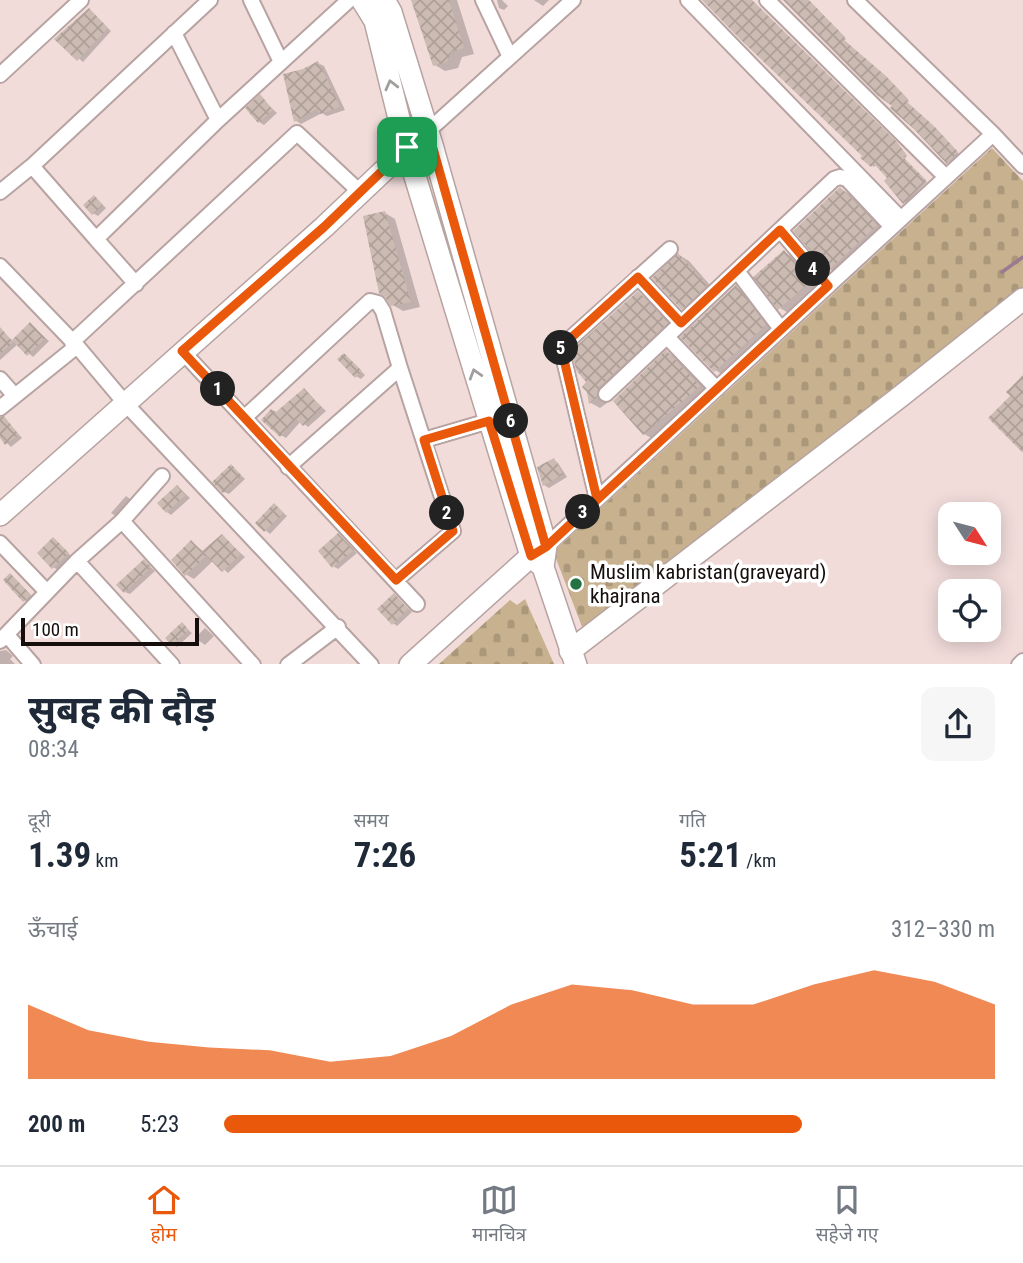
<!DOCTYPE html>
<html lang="hi">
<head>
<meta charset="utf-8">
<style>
	:root { --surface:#fff; --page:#f6f6f7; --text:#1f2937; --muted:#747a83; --line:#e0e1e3; --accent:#ea580c }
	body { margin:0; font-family:"Roboto Condensed","Noto Sans Devanagari",sans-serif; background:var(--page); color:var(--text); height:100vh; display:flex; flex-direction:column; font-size:26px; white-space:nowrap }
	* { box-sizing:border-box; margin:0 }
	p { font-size:23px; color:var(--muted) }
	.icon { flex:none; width:38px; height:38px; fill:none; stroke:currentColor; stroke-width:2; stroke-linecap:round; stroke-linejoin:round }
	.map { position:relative; height:664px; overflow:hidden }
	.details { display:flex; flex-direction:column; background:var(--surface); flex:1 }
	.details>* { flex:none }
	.needle { width:46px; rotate:126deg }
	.controls { position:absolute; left:938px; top:502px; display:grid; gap:14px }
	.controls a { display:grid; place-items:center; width:63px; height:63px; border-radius:14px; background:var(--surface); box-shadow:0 4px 18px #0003; font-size:35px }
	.scale { position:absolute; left:21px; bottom:18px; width:178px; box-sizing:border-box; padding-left:7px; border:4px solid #150e0d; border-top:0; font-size:19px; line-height:24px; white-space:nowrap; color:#150e0d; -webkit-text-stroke:5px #fff; paint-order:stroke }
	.pin { position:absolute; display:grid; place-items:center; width:60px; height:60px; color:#fff; margin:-30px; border-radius:14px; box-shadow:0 4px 10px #0006 }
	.km { position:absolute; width:35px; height:35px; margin:-18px; border-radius:50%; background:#222; color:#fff; font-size:19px; line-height:35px; text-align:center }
	.round { display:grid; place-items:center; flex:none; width:74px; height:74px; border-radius:14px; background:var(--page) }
	.headline { display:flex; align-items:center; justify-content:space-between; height:119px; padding:0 28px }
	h1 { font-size:38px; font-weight:700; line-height:52px }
	.stats { display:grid; grid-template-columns:repeat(3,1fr); gap:10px; height:119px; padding:7px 28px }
	.stats div { display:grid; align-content:center }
	.stats b { font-size:35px; font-weight:700 }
	.stats small { font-size:19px; font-weight:400 }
	.stats p { font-size:19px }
	.chart { height:196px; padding:14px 28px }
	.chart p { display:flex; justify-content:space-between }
	.chart svg { width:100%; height:126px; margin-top:7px; fill:var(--accent); opacity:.7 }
	ul { padding:0 28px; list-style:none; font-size:23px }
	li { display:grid; grid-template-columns:112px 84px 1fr; align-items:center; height:52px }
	li i { height:18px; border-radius:9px; background:var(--accent) }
	.tabs { display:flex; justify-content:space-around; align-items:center; height:98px; border-top:2px solid var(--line); background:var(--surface); font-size:19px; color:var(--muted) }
	.tabs a { display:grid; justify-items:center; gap:4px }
	.tabs .selected { color:var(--accent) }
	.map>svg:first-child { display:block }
	.cemetery { fill:url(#cemetery-stones) }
	.shadow { fill:#0003 }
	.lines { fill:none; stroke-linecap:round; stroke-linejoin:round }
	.stream { stroke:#9b7991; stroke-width:3.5 }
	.building { fill:url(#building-cross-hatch) }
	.street-casing { stroke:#b7a3a1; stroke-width:18 }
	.secondary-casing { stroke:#b7a3a1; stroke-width:24 }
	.street { stroke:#fff; stroke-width:14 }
	.secondary { stroke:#fff; stroke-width:21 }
	.oneway { stroke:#a19f9e }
	.route-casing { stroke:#fff; stroke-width:14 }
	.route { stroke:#ea580c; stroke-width:9 }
	.poi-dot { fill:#247242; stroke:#fff; stroke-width:2.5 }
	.labels { text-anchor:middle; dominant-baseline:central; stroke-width:7; stroke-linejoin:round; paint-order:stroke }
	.poi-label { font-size:21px; fill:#150e0d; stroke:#fff; text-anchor:start }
</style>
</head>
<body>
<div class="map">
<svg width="1023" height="665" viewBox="0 0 1023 665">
	<defs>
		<pattern id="cemetery-stones" width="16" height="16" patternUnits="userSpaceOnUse" patternTransform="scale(1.75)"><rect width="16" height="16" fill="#c8b18f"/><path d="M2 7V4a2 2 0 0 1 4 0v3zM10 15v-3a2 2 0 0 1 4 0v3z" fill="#ab977a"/></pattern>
		<pattern id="building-cross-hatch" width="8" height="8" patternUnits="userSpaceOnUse" patternTransform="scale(1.75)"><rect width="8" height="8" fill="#ccbbb2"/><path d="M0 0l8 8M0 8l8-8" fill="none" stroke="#aea098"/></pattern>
	</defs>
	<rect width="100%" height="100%" fill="#f1dcda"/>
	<path class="cemetery" d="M 992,148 L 1023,181 L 1023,293 L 584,632 L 555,556 L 556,549 Z
		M 525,599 L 554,664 L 439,664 L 510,600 L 517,605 Z"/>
	<path class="shadow" d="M 412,0 L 457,0 L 474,54 L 462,57 L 458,68 L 445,71 L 435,65 Z
		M 497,0 L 502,0 L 508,6 L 504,10 L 499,8 Z
		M 534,0 L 549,0 L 543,6 Z
		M 704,0 L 751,0 L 898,144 L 907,156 L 904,159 L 927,182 L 906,203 L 904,202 L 890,179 L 876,165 L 874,167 L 863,158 L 864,156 Z
		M 784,0 L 804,0 L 846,39 L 844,41 L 888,80 L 909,101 L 907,103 L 937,130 L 959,154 L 950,163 L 948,162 L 895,106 Z
		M 89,10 L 111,31 L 83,62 L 56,39 Z
		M 318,63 L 324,66 L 345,110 L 327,116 L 322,113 L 301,124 L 295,120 L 303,71 Z
		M 260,97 L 277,113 L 264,125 L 259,122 Z
		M 841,189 L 851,195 L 886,231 L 839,275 L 829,269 Z
		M 94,197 L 106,208 L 98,216 L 93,213 Z
		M 385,213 L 395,219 L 420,307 L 403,311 L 393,305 Z
		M 784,252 L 795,258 L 820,288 L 790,314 L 780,308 Z
		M 679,255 L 689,261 L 716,292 L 693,314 L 683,308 Z
		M 736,287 L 746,293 L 775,332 L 725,376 L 715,370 Z
		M 638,293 L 648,299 L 676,329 L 609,392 L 607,403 L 600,408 L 591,403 L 588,391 Z
		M 30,324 L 49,341 L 33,357 L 18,344 L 0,360 L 0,337 L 4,333 L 13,341 Z
		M 667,352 L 677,358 L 709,392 L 655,440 L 644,434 L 615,401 Z
		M 344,355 L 365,375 L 361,379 L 356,376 Z
		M 304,390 L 326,411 L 308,427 L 301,421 L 286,438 L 281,435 L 277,414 Z
		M 4,418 L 22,438 L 11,447 L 0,436 L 0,421 Z
		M 554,460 L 558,463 L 567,477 L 549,488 L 544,485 Z
		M 231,466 L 245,479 L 229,494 L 224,492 Z
		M 178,487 L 190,498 L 171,515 L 167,512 Z
		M 126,496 L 133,501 L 117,517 L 111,513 Z
		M 275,506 L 287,516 L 270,534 L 257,523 Z
		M 338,535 L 357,553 L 338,569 L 333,566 Z
		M 222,536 L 245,557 L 228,573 L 214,560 L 194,579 L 187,575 L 173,560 L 192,542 L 204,552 Z
		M 54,539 L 72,557 L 58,570 L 53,567 Z
		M 144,561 L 155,571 L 130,594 L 125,592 Z
		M 11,575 L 34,598 L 29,603 L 24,600 Z
		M 394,595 L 412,612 L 397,626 L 393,623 Z
		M 182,625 L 192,633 L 177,647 L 172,644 Z
		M 205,628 L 214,636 L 205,645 L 195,638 Z
		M 6,650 L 13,656 L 10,659 L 16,665 L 0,665 L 0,651 Z"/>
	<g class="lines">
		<path class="stream" d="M 1002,272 L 1023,257"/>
	</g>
	<path class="building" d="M 411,0 L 449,0 L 464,48 L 451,52 L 447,62 L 433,66 Z
		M 702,0 L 752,0 L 896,141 L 906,154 L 903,157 L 926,180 L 903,204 L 884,181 L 887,178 L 874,164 L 871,167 L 860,158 L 862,156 L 741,40 Z
		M 783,0 L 809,0 L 845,37 L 843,39 L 886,76 L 908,99 L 906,101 L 935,127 L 958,152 L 947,164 L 914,129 L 890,108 L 892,106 L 877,95 Z
		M 89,8 L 108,28 L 77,61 L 54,39 Z
		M 318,61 L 340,107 L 320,114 L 317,109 L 294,122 L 283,74 L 303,69 Z
		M 260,94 L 273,110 L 258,123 L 245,108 Z
		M 840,187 L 877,225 L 828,271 L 793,231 Z
		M 94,195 L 103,205 L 92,215 L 83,205 Z
		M 385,211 L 411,302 L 391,306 L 385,297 L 379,293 L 363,216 Z
		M 784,250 L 811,281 L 778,310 L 753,277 Z
		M 678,253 L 707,285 L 682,310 L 652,278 Z
		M 736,285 L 766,325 L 714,372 L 680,337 Z
		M 638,291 L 668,323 L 599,387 L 597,397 L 589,404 L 587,392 L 582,387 L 586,382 L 576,370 L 572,350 Z
		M 30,322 L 45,338 L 27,356 L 12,340 Z
		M 0,327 L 13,342 L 0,354 Z
		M 666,350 L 700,386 L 643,435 L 613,401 Z
		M 344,353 L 362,371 L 355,378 L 337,359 Z
		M 1023,375 L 1023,453 L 988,418 L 1010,396 L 1006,392 Z
		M 304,388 L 322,408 L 303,426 L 296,419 L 280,437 L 261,420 L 271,409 L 276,412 Z
		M 4,416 L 19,435 L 5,445 L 0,438 L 0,417 Z
		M 554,458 L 563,474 L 543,486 L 537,467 Z
		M 231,464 L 242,476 L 223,493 L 212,482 Z
		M 177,485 L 186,495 L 166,513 L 157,503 Z
		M 274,503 L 284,513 L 264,532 L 255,523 Z
		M 338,533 L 354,550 L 332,568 L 318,551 Z
		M 222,534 L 241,554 L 222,572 L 202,551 Z
		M 53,537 L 69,553 L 52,569 L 37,553 Z
		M 191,540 L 206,556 L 185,576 L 171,560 Z
		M 144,559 L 151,567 L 124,593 L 116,585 Z
		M 10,573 L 31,595 L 23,602 L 3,580 Z
		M 394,593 L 408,609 L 392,625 L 377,609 Z
		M 182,622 L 189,630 L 171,645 L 165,638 Z"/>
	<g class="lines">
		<defs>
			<path id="street" d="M 251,0 L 281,62
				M 483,0 L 510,57
				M 688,0 L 901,219
				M 767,0 L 946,177
				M 855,0 L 993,134 L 1023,166
				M 174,33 L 218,120
				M 0,75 L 81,0
				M 428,131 L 573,0
				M 32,166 L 210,0
				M 0,192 L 32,166 L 96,239 L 218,120 L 349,0
				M 780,230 L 828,286
				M 96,239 L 136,284
				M 0,266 L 77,346 L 125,403 L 371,665
				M 737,271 L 781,329
				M 638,277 L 681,323
				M 668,338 L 717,389
				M 72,342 L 297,133 L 361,193
				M 182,351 L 417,604
				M 0,379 L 15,396
				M 606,394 L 834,179 L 840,177 L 847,179 L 892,227
				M 0,408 L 77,346
				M 244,418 L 370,301 L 378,303 L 383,311 L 400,368
				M 424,440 L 489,421
				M 288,467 L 400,368 L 453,531 L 396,580
				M 162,476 L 122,521 L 253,665
				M 597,499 L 561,347 L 670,249
				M 0,543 L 47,592
				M 546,546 L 993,134
				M 77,561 L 172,665
				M 7,635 L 33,665
				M 0,641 L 77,561 L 122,521
				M 288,665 L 338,627
				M 1019,665 L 1023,661"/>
			<path id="secondary" d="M 362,0 L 375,21 L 406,147 L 531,556 L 543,567
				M 384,0 L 391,12 L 432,145 L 546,546 L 543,567 L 576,665
				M 0,515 L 324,227 L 415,141
				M 570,651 L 901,396 L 1023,299
				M 410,665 L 531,556 L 541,550"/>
		</defs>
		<use href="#street" class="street-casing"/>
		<use href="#secondary" class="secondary-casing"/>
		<use href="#street" class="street"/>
		<use href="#secondary" class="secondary"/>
	</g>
	<defs><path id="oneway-chevron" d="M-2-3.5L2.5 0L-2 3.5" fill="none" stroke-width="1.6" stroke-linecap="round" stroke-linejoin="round" transform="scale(1.75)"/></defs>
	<g class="oneway">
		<use href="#oneway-chevron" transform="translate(391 85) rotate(-104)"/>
		<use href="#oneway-chevron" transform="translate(475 374) rotate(-107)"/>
	</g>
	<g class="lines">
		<defs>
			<path id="route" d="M 407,147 L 324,227 L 182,351 L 396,580 L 453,531 L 424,440 L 489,421 L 531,556 L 546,547 L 828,286 L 780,230 L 681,323 L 638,277 L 561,347 L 597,499 L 546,547 L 428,131 L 407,147"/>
		</defs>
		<use href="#route" class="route-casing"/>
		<use href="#route" class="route"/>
	</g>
	<circle class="poi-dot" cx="576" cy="584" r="7"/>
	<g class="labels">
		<g class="poi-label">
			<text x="590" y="572">Muslim kabristan(graveyard)<tspan x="590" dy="24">khajrana</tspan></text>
		</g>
	</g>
</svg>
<div class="controls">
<a><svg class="needle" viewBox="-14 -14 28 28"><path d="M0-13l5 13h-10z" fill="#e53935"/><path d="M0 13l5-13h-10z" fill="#747a83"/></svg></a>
<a><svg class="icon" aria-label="locate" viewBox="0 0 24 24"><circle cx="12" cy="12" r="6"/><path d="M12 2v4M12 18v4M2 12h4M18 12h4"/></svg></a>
</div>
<div class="scale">100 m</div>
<div class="pin" style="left:407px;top:147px;background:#1e9e55"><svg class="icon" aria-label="arrive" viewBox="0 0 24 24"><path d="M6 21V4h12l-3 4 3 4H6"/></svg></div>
<b class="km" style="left:218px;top:389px">1</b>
<b class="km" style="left:447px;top:513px">2</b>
<b class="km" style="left:583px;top:512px">3</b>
<b class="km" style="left:813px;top:269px">4</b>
<b class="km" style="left:561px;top:348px">5</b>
<b class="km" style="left:511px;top:421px">6</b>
</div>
<section class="details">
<div class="headline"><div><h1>सुबह की दौड़</h1><p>08:34</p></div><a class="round"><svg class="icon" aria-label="share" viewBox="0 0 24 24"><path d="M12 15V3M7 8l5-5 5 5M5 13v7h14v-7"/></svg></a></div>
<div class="stats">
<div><p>दूरी</p><b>1.39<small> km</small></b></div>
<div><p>समय</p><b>7:26</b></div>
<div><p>गति</p><b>5:21<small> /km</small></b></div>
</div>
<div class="chart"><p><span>ऊँचाई</span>312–330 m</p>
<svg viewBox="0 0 160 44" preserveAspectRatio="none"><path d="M0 44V18L10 27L20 31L30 33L40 34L50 38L60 36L70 29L80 18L90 11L100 13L110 18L120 18L130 11L140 6L150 10L160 18V44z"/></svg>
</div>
<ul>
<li><b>200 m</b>5:23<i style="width:75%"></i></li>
</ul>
</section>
<nav class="tabs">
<a class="selected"><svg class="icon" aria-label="home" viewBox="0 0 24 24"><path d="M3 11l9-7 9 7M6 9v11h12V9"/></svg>होम</a>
<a><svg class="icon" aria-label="map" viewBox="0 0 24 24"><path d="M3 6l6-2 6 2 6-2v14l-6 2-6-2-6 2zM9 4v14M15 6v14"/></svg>मानचित्र</a>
<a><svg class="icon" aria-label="saved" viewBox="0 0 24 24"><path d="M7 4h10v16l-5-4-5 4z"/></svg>सहेजे गए</a>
</nav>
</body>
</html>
